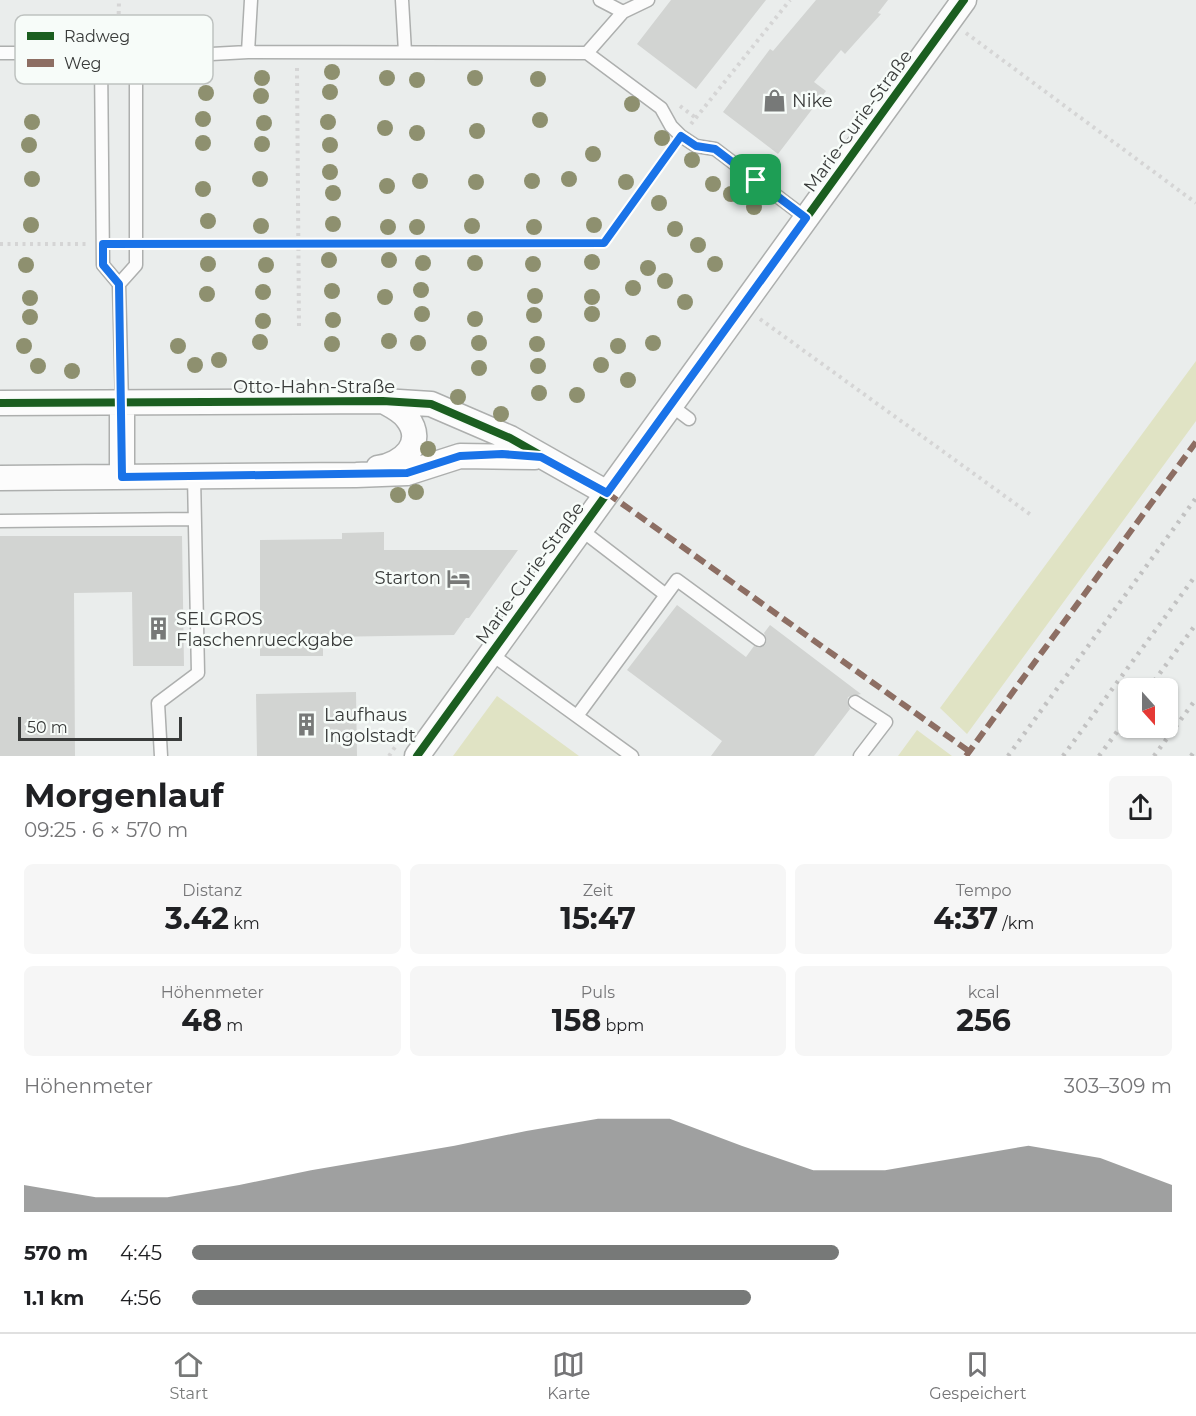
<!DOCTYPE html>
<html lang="de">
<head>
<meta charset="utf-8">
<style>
	:root { --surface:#fff; --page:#f6f6f6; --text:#202124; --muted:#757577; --line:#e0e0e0; --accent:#777978 }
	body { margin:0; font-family:Montserrat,sans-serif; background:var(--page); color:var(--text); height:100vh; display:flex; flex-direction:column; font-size:22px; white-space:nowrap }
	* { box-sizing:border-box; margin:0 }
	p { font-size:20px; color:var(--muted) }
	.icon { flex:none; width:33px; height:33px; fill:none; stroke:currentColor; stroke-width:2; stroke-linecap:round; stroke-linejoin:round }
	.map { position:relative; height:756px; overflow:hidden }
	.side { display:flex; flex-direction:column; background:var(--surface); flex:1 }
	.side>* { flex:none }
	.needle { width:39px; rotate:159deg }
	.controls { position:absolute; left:1118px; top:678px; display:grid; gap:12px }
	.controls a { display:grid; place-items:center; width:60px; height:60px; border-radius:9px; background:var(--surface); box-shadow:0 2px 4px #0004; font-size:30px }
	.scale { position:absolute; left:18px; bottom:15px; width:164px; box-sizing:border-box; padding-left:6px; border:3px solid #393b3a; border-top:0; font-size:16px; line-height:21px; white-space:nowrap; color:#393b3a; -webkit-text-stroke:4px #f7fcf9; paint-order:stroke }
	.pin { position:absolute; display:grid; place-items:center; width:51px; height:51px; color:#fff; margin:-26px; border-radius:12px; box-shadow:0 3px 9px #0006 }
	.round { display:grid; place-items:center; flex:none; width:63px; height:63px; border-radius:9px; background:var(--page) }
	.summary { display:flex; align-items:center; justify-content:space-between; height:102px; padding:0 24px }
	h1 { font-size:33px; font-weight:700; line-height:45px }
	.figures { display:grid; grid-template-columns:repeat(3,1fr); gap:9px; height:102px; padding:6px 24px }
	.figures div { display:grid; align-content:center; border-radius:9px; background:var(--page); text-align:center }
	.figures b { font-size:30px; font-weight:700 }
	.figures small { font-size:16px; font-weight:400 }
	.figures p { font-size:16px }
	.chart { height:168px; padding:12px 24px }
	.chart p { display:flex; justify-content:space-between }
	.chart svg { width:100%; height:108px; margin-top:6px; fill:var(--accent); opacity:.7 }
	ul { padding:0 24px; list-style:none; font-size:20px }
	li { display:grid; grid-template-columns:96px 72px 1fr; align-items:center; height:45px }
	li i { height:15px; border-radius:8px; background:var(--accent) }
	.menu { display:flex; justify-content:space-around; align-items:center; height:84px; border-top:2px solid var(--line); background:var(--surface); font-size:16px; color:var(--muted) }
	.menu a { display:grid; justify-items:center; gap:3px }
	.menu .current { color:var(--accent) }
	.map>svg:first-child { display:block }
	.green { fill:#e0e3c4 }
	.building { fill:#d2d4d2 }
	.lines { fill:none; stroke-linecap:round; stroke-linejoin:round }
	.service-casing { stroke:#adafae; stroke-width:15 }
	.minor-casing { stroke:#adafae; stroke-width:27 }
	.path { stroke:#d5d5d5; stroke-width:4; stroke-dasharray:3 4.5; stroke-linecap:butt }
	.service { stroke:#fcfcfc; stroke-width:12 }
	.minor { stroke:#fcfcfc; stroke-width:24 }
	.rail { stroke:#c2c2c2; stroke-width:4.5; stroke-dasharray:3 6; stroke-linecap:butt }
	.quiet { stroke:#8d6e63; stroke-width:6; stroke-dasharray:12 6; stroke-linecap:butt }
	.cycleway-casing { stroke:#f7fcf9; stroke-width:11 }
	.cycleway { stroke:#1b5e20; stroke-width:8 }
	.tree { fill:#8e906f }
	.route-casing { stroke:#fff; stroke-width:12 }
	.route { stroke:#1a73e8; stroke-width:8 }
	.labels { text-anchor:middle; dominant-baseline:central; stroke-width:5; stroke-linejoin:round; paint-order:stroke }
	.poi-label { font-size:18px; fill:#393b3a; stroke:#f7fcf9; text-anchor:start }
	.street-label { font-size:18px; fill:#393b3a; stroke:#f7fcf9 }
	.key { fill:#f7fcf9; stroke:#bec2c0; stroke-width:1.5 }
	.key-label { font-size:16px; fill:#393b3a }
</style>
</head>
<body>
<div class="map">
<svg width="1196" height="756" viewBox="0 0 1196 756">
	<rect width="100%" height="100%" fill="#eaedec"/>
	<path class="green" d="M 1196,361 L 1196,421 L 967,734 L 940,708 Z
		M 497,696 L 579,756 L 453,756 Z
		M 917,730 L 952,756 L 898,756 Z"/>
	<path class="building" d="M 671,0 L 766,0 L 696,89 L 637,44 Z
		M 816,0 L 888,0 L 878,13 L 881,14 L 862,35 L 845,54 L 841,50 L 814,82 L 826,91 L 778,154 L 723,112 L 770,49 L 773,51 Z
		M 384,532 L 384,550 L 518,550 L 469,618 L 466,618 L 454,635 L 323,637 L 323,656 L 260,656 L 260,540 L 342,539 L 342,533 Z
		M 0,536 L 182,536 L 184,666 L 133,666 L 132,592 L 74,593 L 75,756 L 0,756 Z
		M 677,605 L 746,657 L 754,646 L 759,648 L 765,645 L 767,640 L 764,633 L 770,625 L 861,694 L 848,697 L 847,702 L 850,709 L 814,756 L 711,756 L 722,741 L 627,670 Z
		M 356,692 L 357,756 L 257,756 L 256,694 Z"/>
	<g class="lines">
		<defs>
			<path id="service" d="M 402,0 L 405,52
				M 600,0 L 623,12 L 648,0
				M 248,52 L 251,0
				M 0,53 L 41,53 L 101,60 L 248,52 L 587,53 L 661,108 L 671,126 L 681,136 L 696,146 L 715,149 L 806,218
				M 587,53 L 623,12
				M 101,60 L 103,265 L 119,284 L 122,404
				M 119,284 L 136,265 L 136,59
				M 669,404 L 689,419
				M 0,521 L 194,519
				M 580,529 L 666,595
				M 491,654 L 632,756
				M 855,702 L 886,722 L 860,756
				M 577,716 L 677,580 L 759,640
				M 161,756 L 158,703 L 198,673 L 194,476"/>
			<path id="minor" d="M 0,403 L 383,401 L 431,404 L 510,438 L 607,493
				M 122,404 L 122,477
				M 378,468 C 402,465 427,443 407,418 C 401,410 392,406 383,401
				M 0,478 L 356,475 L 407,473 L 460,456 L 535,457
				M 417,756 L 964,0"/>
		</defs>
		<use href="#service" class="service-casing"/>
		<use href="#minor" class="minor-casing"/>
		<path class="path" d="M 966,33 L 1196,203
			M 118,44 L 119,0
			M 297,68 L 299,328
			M 680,106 L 696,118
			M 691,124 L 790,0
			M 0,244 L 88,244
			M 152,244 L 604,243 L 672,149
			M 760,319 L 1031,515
			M 389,756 L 395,747"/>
		<use href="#service" class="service"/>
		<use href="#minor" class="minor"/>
		<path class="rail" d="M 1149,688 L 1196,624
			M 1008,756 L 1196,498
			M 1063,756 L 1196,575
			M 1099,756 L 1128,717
			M 1154,756 L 1196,699
			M 1191,756 L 1196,749"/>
		<path class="quiet" d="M 607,493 L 970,752
			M 966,756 L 1196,442"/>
		<defs>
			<path id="cycleway" d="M 0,403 L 383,401 L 431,404 L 510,438 L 607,493
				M 417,756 L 964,0"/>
		</defs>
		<use href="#cycleway" class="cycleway-casing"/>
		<use href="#cycleway" class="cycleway"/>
	</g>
	<g class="tree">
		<circle cx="332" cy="72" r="8"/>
		<circle cx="262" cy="78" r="8"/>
		<circle cx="387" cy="78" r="8"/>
		<circle cx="475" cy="78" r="8"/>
		<circle cx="538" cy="79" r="8"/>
		<circle cx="417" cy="80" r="8"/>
		<circle cx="330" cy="92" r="8"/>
		<circle cx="206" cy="93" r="8"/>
		<circle cx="261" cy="96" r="8"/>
		<circle cx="632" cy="104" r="8"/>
		<circle cx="203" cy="119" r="8"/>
		<circle cx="540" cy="120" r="8"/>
		<circle cx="32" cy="122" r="8"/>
		<circle cx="328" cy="122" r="8"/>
		<circle cx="264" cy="123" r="8"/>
		<circle cx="385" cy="128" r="8"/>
		<circle cx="477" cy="131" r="8"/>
		<circle cx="417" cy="133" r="8"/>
		<circle cx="662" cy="138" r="8"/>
		<circle cx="203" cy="143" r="8"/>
		<circle cx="262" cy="144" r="8"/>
		<circle cx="29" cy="145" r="8"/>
		<circle cx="330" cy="145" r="8"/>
		<circle cx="593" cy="154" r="8"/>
		<circle cx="692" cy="160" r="8"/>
		<circle cx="330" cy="172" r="8"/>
		<circle cx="32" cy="179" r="8"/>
		<circle cx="260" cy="179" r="8"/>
		<circle cx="569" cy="179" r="8"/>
		<circle cx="420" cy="181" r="8"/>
		<circle cx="532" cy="181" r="8"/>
		<circle cx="476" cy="182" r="8"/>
		<circle cx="626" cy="182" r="8"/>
		<circle cx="713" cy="184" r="8"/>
		<circle cx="387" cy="186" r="8"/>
		<circle cx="203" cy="189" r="8"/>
		<circle cx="333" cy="193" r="8"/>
		<circle cx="731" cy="194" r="8"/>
		<circle cx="659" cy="203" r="8"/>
		<circle cx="754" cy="207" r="8"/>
		<circle cx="208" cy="221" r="8"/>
		<circle cx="333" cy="224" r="8"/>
		<circle cx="31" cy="225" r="8"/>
		<circle cx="594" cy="225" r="8"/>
		<circle cx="261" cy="226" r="8"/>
		<circle cx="472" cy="226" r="8"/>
		<circle cx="388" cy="227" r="8"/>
		<circle cx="417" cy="227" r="8"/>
		<circle cx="534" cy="227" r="8"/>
		<circle cx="675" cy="229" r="8"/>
		<circle cx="698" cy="245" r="8"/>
		<circle cx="329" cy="260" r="8"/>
		<circle cx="389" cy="260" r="8"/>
		<circle cx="592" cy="262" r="8"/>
		<circle cx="423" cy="263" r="8"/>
		<circle cx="475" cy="263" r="8"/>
		<circle cx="208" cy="264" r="8"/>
		<circle cx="533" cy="264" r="8"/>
		<circle cx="715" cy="264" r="8"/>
		<circle cx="26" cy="265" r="8"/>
		<circle cx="266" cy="265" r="8"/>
		<circle cx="648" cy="268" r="8"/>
		<circle cx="665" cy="281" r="8"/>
		<circle cx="633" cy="288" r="8"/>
		<circle cx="421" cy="290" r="8"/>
		<circle cx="332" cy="291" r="8"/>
		<circle cx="263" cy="292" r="8"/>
		<circle cx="207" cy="294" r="8"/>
		<circle cx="535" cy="296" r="8"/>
		<circle cx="385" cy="297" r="8"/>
		<circle cx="592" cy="297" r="8"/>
		<circle cx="30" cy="298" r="8"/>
		<circle cx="685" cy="302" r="8"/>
		<circle cx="422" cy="314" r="8"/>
		<circle cx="592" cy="314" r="8"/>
		<circle cx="534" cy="315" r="8"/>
		<circle cx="30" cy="317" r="8"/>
		<circle cx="475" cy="319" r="8"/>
		<circle cx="333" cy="320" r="8"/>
		<circle cx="263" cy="321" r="8"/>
		<circle cx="389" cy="341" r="8"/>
		<circle cx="260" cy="342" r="8"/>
		<circle cx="418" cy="343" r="8"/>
		<circle cx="479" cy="343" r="8"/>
		<circle cx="653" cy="343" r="8"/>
		<circle cx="332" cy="344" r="8"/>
		<circle cx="537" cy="344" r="8"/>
		<circle cx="24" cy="346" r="8"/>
		<circle cx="178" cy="346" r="8"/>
		<circle cx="618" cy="346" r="8"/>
		<circle cx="219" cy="360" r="8"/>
		<circle cx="195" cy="365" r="8"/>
		<circle cx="601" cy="365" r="8"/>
		<circle cx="38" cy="366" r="8"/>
		<circle cx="538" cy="366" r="8"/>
		<circle cx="479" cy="368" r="8"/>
		<circle cx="72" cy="371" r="8"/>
		<circle cx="628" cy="380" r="8"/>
		<circle cx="539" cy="393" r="8"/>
		<circle cx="577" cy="395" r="8"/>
		<circle cx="458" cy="397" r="8"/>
		<circle cx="501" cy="414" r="8"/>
		<circle cx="428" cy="449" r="8"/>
		<circle cx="416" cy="492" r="8"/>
		<circle cx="398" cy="495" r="8"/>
	</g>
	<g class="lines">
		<defs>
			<path id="route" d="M 681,136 L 696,146 L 715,149 L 806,218 L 607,493 L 541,457 L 502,454 L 460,456 L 407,473 L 122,477 L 119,284 L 103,265 L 103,244 L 604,243 Z"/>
		</defs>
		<use href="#route" class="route-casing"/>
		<use href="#route" class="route"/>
	</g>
	<defs>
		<symbol id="shop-bare" viewBox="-9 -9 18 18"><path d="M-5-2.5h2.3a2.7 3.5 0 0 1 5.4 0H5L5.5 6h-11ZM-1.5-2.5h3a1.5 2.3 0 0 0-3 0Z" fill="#777978" stroke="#f7fcf9" stroke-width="2.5" paint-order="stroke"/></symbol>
		<symbol id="hotel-bare" viewBox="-9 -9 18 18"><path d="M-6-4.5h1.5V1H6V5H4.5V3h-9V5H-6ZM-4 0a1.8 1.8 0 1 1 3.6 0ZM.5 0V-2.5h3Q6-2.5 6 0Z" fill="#777978" stroke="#f7fcf9" stroke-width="2.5" paint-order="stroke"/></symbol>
		<symbol id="building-bare" viewBox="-9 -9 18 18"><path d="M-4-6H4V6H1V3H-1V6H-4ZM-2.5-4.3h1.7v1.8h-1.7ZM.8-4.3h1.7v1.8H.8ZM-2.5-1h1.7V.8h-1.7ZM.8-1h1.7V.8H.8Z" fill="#777978" stroke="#f7fcf9" stroke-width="2.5" paint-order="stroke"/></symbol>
	</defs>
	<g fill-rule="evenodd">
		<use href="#shop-bare" x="758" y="84" width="33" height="33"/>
		<use href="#hotel-bare" x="442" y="562" width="33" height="33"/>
		<use href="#building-bare" x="142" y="612" width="33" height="33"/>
		<use href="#building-bare" x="290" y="708" width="33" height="33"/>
	</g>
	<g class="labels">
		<g class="poi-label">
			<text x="792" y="101">Nike</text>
			<text x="441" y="578" text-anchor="end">Starton</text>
			<text x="176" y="619">SELGROS<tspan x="176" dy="21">Flaschenrueckgabe</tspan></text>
			<text x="324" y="715">Laufhaus<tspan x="324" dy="21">Ingolstadt</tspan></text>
		</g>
		<g class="street-label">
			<text transform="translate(858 121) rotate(-54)">Marie-Curie-Straße</text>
			<text x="314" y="387">Otto-Hahn-Straße</text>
			<text transform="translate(530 573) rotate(-54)">Marie-Curie-Straße</text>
		</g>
	</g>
	<rect x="15" y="15" width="198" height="69" rx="9" class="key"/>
	<rect x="27" y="32" width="27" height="8" fill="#1b5e20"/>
	<rect x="27" y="59" width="27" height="8" fill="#8d6e63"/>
	<g class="key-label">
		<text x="64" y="42">Radweg</text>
		<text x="64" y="69">Weg</text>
	</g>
</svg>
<div class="controls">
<a><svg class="needle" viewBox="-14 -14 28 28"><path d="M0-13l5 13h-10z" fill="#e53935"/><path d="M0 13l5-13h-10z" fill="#757577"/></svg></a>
</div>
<div class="scale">50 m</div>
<div class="pin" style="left:756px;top:180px;background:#1e9e55"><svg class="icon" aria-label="arrive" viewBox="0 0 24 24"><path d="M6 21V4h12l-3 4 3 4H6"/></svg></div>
</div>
<section class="side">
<div class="summary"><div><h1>Morgenlauf</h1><p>09:25 · 6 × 570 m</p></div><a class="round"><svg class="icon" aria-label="share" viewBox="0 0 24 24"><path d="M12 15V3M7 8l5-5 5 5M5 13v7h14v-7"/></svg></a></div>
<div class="figures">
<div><p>Distanz</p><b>3.42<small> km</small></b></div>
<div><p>Zeit</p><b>15:47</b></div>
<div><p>Tempo</p><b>4:37<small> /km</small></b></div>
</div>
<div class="figures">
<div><p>Höhenmeter</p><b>48<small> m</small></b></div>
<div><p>Puls</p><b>158<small> bpm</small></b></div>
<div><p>kcal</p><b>256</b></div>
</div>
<div class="chart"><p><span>Höhenmeter</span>303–309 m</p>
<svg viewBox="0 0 160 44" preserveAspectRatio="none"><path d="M0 44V33L10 38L20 38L30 33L40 27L50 22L60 17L70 11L80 6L90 6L100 17L110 27L120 27L130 22L140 17L150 22L160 33V44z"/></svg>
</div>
<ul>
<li><b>570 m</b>4:45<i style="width:66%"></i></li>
<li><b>1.1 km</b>4:56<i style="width:57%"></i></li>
</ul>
</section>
<nav class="menu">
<a class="current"><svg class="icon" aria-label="home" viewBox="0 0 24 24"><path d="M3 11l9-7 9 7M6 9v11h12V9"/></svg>Start</a>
<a><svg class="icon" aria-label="map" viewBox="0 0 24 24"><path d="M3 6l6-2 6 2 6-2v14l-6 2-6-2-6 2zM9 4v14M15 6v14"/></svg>Karte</a>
<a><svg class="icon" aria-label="saved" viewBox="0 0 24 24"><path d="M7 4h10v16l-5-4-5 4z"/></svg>Gespeichert</a>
</nav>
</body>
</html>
